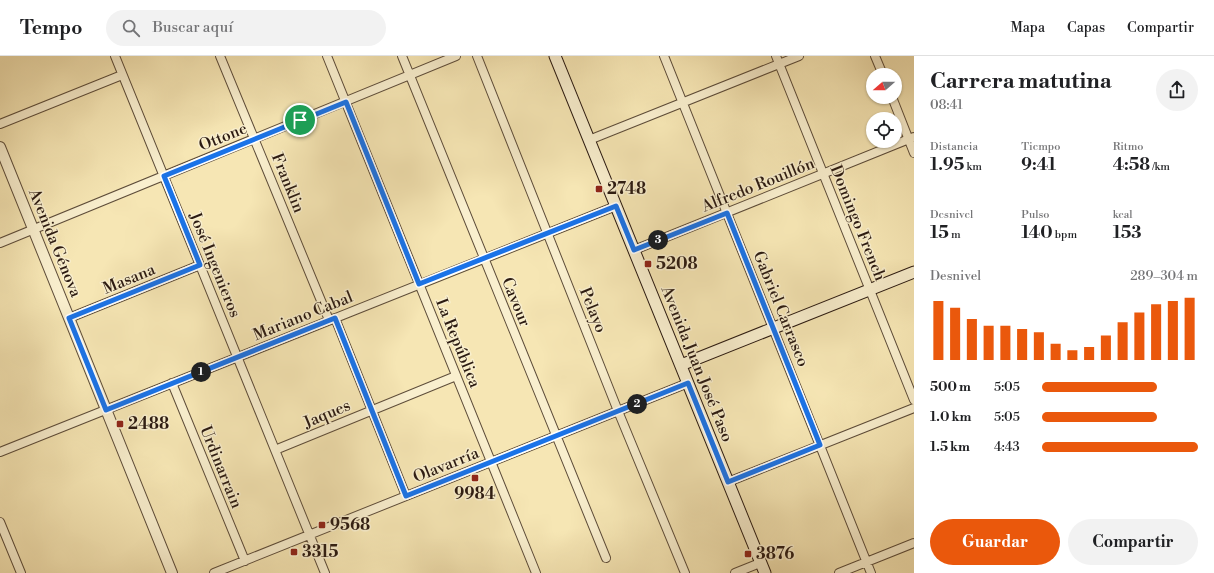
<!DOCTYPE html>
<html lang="es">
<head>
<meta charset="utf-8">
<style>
	:root { --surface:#fff; --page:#f2f2f2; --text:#202124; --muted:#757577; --line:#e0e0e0; --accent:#ea580c }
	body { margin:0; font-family:"Libre Bodoni",serif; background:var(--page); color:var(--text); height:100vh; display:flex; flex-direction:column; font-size:15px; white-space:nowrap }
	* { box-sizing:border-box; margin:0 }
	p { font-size:13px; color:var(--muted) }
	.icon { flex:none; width:22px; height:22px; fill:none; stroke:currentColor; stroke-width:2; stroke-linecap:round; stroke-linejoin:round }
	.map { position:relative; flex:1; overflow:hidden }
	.details { display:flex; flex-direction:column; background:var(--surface); width:300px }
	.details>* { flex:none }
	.needle { width:26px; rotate:250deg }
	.buttons { position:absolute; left:866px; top:12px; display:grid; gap:8px }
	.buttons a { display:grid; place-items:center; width:36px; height:36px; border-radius:50%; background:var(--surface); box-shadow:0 1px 3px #0004; font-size:20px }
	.pin { position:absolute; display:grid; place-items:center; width:34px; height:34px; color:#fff; margin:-17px; border:2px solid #fff; border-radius:50%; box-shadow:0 1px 4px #0007 }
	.km { position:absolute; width:20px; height:20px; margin:-10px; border-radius:50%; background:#222; color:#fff; font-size:11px; line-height:20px; text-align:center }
	.round { display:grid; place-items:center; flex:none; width:42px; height:42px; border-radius:21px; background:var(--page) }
	.headline { display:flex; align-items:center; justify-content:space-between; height:68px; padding:0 16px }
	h1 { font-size:22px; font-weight:800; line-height:30px }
	.stats { display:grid; grid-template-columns:repeat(3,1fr); gap:6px; height:68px; padding:4px 16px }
	.stats div { display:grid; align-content:center }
	.stats b { font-size:17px; font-weight:800 }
	.stats small { font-size:11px; font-weight:400 }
	.stats p { font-size:11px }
	.chart { height:112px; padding:8px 16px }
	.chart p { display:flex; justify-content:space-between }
	.chart svg { width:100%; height:72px; margin-top:4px; stroke:var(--accent); stroke-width:6 }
	.primary-button { display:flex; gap:8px; margin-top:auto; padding:8px 16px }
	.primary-button a { flex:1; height:46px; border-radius:24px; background:var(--accent); color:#fff; font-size:16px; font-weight:800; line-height:46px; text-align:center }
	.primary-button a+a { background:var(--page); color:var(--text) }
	ul { padding:0 16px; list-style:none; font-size:13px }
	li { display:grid; grid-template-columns:64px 48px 1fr; align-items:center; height:30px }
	li i { height:10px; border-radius:5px; background:var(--accent) }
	header { display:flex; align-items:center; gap:24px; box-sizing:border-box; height:56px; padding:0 20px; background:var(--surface); border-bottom:1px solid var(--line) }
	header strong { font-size:19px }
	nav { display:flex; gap:22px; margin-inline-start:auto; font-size:14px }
	.search { width:280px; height:36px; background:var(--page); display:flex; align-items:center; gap:10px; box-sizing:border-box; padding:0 14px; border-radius:22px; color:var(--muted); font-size:15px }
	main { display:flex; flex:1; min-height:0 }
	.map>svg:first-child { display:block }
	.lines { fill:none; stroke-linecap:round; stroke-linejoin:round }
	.minor-casing { stroke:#5e4d3a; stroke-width:10 }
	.tertiary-casing { stroke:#5e4d3a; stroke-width:12 }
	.secondary-casing { stroke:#2b1a11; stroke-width:13 }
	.minor { stroke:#f9efce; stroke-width:8 }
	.tertiary { stroke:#f9efce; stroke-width:10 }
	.secondary { stroke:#f9efce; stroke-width:11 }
	.route-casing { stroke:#fff; stroke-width:8 }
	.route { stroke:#1a73e8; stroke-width:5 }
	.poi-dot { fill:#8f2418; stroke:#f9efce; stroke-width:1.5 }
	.labels { text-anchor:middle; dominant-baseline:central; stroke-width:3; stroke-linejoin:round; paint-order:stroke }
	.street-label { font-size:16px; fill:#2b1a11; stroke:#f9efce }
	.poi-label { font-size:16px; font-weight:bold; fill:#2b1a11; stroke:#f9efce; text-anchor:start }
</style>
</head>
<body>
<header>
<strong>Tempo</strong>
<div class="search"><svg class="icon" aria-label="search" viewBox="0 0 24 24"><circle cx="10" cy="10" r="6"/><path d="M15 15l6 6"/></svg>Buscar aquí</div>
<nav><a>Mapa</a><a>Capas</a><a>Compartir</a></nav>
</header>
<main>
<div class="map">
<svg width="914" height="517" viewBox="0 0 914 517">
	<rect width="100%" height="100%" fill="#f6e6b4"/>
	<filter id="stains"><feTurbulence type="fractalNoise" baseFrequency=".005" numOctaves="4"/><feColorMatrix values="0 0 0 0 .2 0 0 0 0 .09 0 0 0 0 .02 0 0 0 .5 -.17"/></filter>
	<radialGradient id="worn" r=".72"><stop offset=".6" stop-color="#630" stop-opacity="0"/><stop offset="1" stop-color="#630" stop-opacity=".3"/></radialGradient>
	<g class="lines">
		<defs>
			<path id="minor" d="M 115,0 L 325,517
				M 220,0 L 329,264
				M 327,0 L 536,517
				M 402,0 L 606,502
				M 477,0 L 618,355 L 685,517
				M 664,0 L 871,517
				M 776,0 L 914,344
				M 875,0 L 883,19
				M 892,41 L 914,97
				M 0,68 L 122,19
				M 589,84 L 799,0
				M 0,187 L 456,0
				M 634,194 L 914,81
				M 69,262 L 200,209
				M 335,262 L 406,440
				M 172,327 L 245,505
				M 275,394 L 456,320
				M 0,396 L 616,150
				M 728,426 L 914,352
				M 0,466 L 21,517
				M 214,517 L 688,327
				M 735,517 L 760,507
				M 839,517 L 914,487"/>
			<path id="tertiary" d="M 0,91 L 172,517"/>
			<path id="secondary" d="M 555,0 L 765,517
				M 681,309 L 914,216"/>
		</defs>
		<use href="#minor" class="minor-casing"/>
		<use href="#tertiary" class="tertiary-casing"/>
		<use href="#secondary" class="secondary-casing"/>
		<use href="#minor" class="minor"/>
		<use href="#tertiary" class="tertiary"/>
		<use href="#secondary" class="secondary"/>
	</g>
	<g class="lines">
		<defs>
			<path id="route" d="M 346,46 L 419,228 L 616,150 L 634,194 L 727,157 L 820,389 L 728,426 L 688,327 L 406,440 L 335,262 L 106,354 L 69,262 L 200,209 L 164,120 Z"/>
		</defs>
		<use href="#route" class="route-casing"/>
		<use href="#route" class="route"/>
	</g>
	<g class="poi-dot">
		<rect x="595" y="129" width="8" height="8" rx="2"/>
		<rect x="644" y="204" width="8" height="8" rx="2"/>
		<rect x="116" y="364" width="8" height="8" rx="2"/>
		<rect x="471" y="418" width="8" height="8" rx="2"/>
		<rect x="318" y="465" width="8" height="8" rx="2"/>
		<rect x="290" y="492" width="8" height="8" rx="2"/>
		<rect x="744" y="494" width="8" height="8" rx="2"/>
	</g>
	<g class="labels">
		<g class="street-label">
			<text transform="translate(223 81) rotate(-22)">Ottone</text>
			<text transform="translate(288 127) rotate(68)">Franklin</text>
			<text transform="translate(758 129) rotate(-22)">Alfredo Rouillón</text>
			<text transform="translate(858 167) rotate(68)">Domingo French</text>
			<text transform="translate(55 187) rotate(68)">Avenida Génova</text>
			<text transform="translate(215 209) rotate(68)">José Ingenieros</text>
			<text transform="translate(129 223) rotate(-22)">Masana</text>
			<text transform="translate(516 246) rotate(68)">Cavour</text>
			<text transform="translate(781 253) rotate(68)">Gabriel Carrasco</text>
			<text transform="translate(593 254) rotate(68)">Pelayo</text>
			<text transform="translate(303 260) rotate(-22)">Mariano Cabal</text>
			<text transform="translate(458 287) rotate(68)">La República</text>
			<text transform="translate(697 308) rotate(68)">Avenida Juan José Paso</text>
			<text transform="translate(327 358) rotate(-23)">Jaques</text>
			<text transform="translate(446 409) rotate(-22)">Olavarría</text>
			<text transform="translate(221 411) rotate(68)">Urdinarrain</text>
		</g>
		<g class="poi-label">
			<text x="607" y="133">2748</text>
			<text x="656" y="208">5208</text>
			<text x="128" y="368">2488</text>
			<text x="475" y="438" text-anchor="middle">9984</text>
			<text x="330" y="469">9568</text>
			<text x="302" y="496">3315</text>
			<text x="756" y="498">3876</text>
		</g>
	</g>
	<rect width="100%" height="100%" filter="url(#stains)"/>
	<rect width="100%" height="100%" fill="url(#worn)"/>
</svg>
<div class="buttons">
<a><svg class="needle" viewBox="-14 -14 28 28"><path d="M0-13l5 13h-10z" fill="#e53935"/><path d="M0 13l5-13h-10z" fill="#757577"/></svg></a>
<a><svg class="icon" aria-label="locate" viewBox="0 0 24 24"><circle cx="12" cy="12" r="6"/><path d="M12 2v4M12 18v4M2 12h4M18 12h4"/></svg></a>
</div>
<div class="pin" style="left:300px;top:64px;background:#1e9e55"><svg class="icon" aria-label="arrive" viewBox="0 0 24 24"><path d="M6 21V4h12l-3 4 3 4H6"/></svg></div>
<b class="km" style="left:201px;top:316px">1</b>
<b class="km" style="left:637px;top:348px">2</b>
<b class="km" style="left:658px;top:184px">3</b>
</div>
<section class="details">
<div class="headline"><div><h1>Carrera matutina</h1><p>08:41</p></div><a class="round"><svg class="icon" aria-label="share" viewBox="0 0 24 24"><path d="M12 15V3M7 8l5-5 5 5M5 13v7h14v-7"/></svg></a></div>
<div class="stats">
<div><p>Distancia</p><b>1.95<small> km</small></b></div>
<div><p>Tiempo</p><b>9:41</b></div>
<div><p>Ritmo</p><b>4:58<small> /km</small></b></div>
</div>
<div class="stats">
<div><p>Desnivel</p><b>15<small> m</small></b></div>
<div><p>Pulso</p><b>140<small> bpm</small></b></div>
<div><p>kcal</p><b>153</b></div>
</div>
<div class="chart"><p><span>Desnivel</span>289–304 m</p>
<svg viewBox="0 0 160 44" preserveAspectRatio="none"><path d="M5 44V8M15 44V12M25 44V19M35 44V23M45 44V23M55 44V25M65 44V27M75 44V34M85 44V38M95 44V36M105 44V29M115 44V21M125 44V15M135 44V10M145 44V8M155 44V6"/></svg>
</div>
<ul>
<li><b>500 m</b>5:05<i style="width:74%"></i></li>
<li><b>1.0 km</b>5:05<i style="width:74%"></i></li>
<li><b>1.5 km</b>4:43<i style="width:100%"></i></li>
</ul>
<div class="primary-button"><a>Guardar</a><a>Compartir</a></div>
</section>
</main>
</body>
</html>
